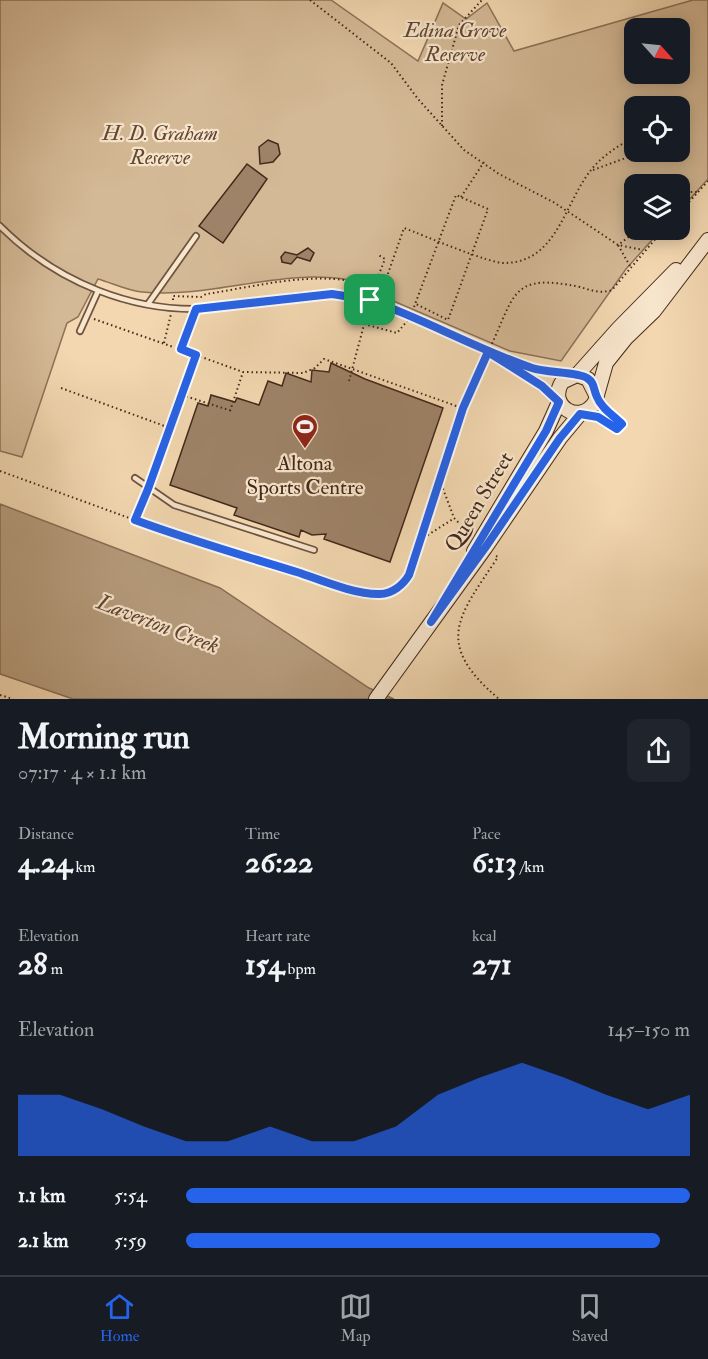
<!DOCTYPE html>
<html lang="en">
<head>
<meta charset="utf-8">
<style>
	:root { --surface:#171b24; --page:#20242c; --text:#f1f3f6; --muted:#9ea1a6; --line:#363941; --accent:#2563eb }
	body { margin:0; font-family:"IM FELL Double Pica",serif; background:var(--page); color:var(--text); height:100vh; display:flex; flex-direction:column; font-size:22px; white-space:nowrap }
	* { box-sizing:border-box; margin:0 }
	p { font-size:20px; color:var(--muted) }
	.icon { flex:none; width:33px; height:33px; fill:none; stroke:currentColor; stroke-width:2; stroke-linecap:round; stroke-linejoin:round }
	.map { position:relative; height:699px; overflow:hidden }
	.drawer { display:flex; flex-direction:column; background:var(--surface); flex:1 }
	.drawer>* { flex:none }
	.needle { width:39px; rotate:117deg }
	.controls { position:absolute; left:624px; top:18px; display:grid; gap:12px }
	.controls a { display:grid; place-items:center; width:66px; height:66px; border-radius:12px; background:var(--surface); box-shadow:0 3px 15px #0003; font-size:30px }
	.pin { position:absolute; display:grid; place-items:center; width:51px; height:51px; color:#fff; margin:-26px; border-radius:12px; box-shadow:0 3px 9px #0006 }
	.round { display:grid; place-items:center; flex:none; width:63px; height:63px; border-radius:12px; background:var(--page) }
	.summary { display:flex; align-items:center; justify-content:space-between; height:102px; padding:0 18px }
	h1 { font-size:33px; font-weight:700; line-height:45px }
	.metrics { display:grid; grid-template-columns:repeat(3,1fr); gap:9px; height:102px; padding:6px 18px }
	.metrics div { display:grid; align-content:center }
	.metrics b { font-size:30px; font-weight:700 }
	.metrics small { font-size:16px; font-weight:400 }
	.metrics p { font-size:16px }
	.chart { height:168px; padding:12px 18px }
	.chart p { display:flex; justify-content:space-between }
	.chart svg { width:100%; height:108px; margin-top:6px; fill:var(--accent); opacity:.7 }
	ul { padding:0 18px; list-style:none; font-size:20px }
	li { display:grid; grid-template-columns:96px 72px 1fr; align-items:center; height:45px }
	li i { height:15px; border-radius:8px; background:var(--accent) }
	.menu { display:flex; justify-content:space-around; align-items:center; height:84px; border-top:2px solid var(--line); background:var(--surface); font-size:16px; color:var(--muted) }
	.menu a { display:grid; justify-items:center; gap:3px }
	.menu .active { color:var(--accent) }
	.map>svg:first-child { display:block }
	.green { fill:#d4b996; stroke:#8c7158; stroke-width:1.5; fill-rule:evenodd }
	.water { fill:#b69c7d; stroke:#886e55; stroke-width:1.5 }
	.building { fill:#9e8368; stroke:#43291a; stroke-width:1.5 }
	.lines { fill:none; stroke-linecap:round; stroke-linejoin:round }
	.lane-casing { stroke:#6f5440; stroke-width:8 }
	.secondary-casing { stroke:#43291a; stroke-width:16 }
	.path { stroke:#43291a; stroke-width:2; stroke-dasharray:1.5 3; stroke-linecap:butt }
	.lane { stroke:#f7e5cc; stroke-width:4.5 }
	.secondary { stroke:#f7e5cc; stroke-width:14 }
	.route-casing { stroke:#fff; stroke-width:12 }
	.route { stroke:#2563eb; stroke-width:8 }
	.labels { text-anchor:middle; dominant-baseline:central; stroke-width:4.5; stroke-linejoin:round; paint-order:stroke }
	.park-label { font-size:21px; font-style:italic; fill:#604633; stroke:#f7e5cc }
	.poi-label { font-size:21px; fill:#43291a; stroke:#f7e5cc }
	.street-label { font-size:21px; fill:#43291a; stroke:#f7e5cc }
	.water-label { font-size:22px; font-style:italic; fill:#604633; stroke:#f7e5cc }
</style>
</head>
<body>
<div class="map">
<svg width="708" height="699" viewBox="0 0 708 699">
	<rect width="100%" height="100%" fill="#f2d7b0"/>
	<filter id="stains"><feTurbulence type="fractalNoise" baseFrequency=".00333" numOctaves="4"/><feColorMatrix values="0 0 0 0 .2 0 0 0 0 .09 0 0 0 0 .02 0 0 0 .5 -.17"/></filter>
	<radialGradient id="worn" r=".72"><stop offset=".6" stop-color="#630" stop-opacity="0"/><stop offset="1" stop-color="#630" stop-opacity=".3"/></radialGradient>
	<path class="green" d="M 0,0 L 331,0 L 418,61 L 443,3 L 466,19 L 487,3 L 514,51 L 693,0 L 708,0 L 708,179 L 680,210 L 680,184 L 634,184 L 634,230 L 661,230 L 626,269 L 561,361 L 510,351 L 384,297 L 384,290 C 301,256 227,300 142,292 C 128,291 112,283 98,279 L 78,317 L 67,323 L 22,457 L 0,451 ZM 634,28 L 680,28 L 680,74 L 634,74 ZM 634,106 L 680,106 L 680,152 L 634,152 Z"/>
	<path class="water" d="M 0,504 L 220,588 L 369,688 L 394,699 L 73,699 L 0,674 Z"/>
	<path class="building" d="M 268,140 L 278,144 L 280,154 L 273,162 L 260,164 L 259,147 Z
		M 247,164 L 267,179 L 223,243 L 199,226 Z
		M 308,248 L 314,253 L 310,261 L 297,257 L 291,264 L 282,262 L 281,257 L 285,252 L 297,255 Z
		M 331,363 L 365,379 L 443,408 L 390,562 L 324,539 L 326,534 L 312,535 L 301,530 L 299,537 L 234,515 L 237,508 L 170,485 L 198,403 L 208,406 L 211,395 L 235,402 L 237,398 L 259,405 L 268,381 L 282,386 L 286,373 L 311,382 L 312,370 L 329,372 Z"/>
	<g class="lines">
		<defs>
			<path id="lane" d="M 0,226 C 56,282 135,315 215,308 C 253,305 294,293 332,294 C 398,295 505,360 557,399
				M 148,304 L 196,236
				M 80,331 L 98,291
				M 181,349 L 196,309
				M 496,355 L 535,369 L 566,375
				M 586,414 L 606,421 L 617,429 L 622,426 L 598,399
				M 135,478 L 174,505 L 314,550"/>
			<path id="secondary" d="M 577,375 L 618,329 L 676,270
				M 596,395 L 588,379 L 577,375 L 562,382 C 547,406 580,426 595,402 L 606,363 L 626,338 L 654,311 L 708,240
				M 474,551 L 546,431 L 559,402
				M 376,699 L 485,548 L 560,438 L 580,414"/>
		</defs>
		<use href="#lane" class="lane-casing"/>
		<use href="#secondary" class="secondary-casing"/>
		<path class="path" d="M 310,0 L 391,63 L 418,99 L 464,150 L 499,174 L 555,203 L 618,245 L 638,230
			M 442,126 L 442,85 L 459,25 L 482,0
			M 593,170 L 642,152
			M 461,197 L 484,162
			M 680,200 L 690,192 L 698,192
			M 680,212 L 708,181
			M 630,266 L 618,245 L 643,250
			M 373,292 L 374,287 L 384,285 L 404,228 C 423,235 490,264 505,263 C 557,262 564,204 591,170 C 602,156 618,146 634,137
			M 173,300 L 173,296 L 201,297 L 206,294 C 260,286 321,268 374,287 L 385,259 L 377,254
			M 414,307 L 456,195 L 488,209 L 448,320 L 416,304
			M 94,319 L 173,347
			M 364,324 L 397,333 L 408,320
			M 164,343 L 171,314
			M 490,348 C 516,292 512,273 580,287 C 590,290 601,294 612,290 L 663,230
			M 196,355 L 243,372 L 303,373 L 315,368 L 324,359 L 462,408
			M 349,381 L 369,306
			M 61,388 L 170,428
			M 182,395 L 232,411
			M 230,411 L 243,372
			M 0,471 L 154,527 L 330,583 L 382,595 L 404,584 L 409,575 L 439,479
			M 152,479 L 196,355 L 187,352
			M 135,520 L 146,495
			M 471,535 L 454,518 L 439,478 L 463,408 L 484,361
			M 420,540 L 453,519
			M 496,556 L 498,557 C 458,617 433,643 499,699
			M 0,695 L 13,699"/>
		<use href="#lane" class="lane"/>
		<use href="#secondary" class="secondary"/>
	</g>
	<g class="lines">
		<defs>
			<path id="route" d="M 370,300 L 332,294 L 196,309 L 181,349 L 196,355 L 148,489 L 135,520 C 189,540 245,556 300,573 C 323,581 357,595 380,594 C 392,594 403,585 409,575 L 463,408 L 488,352 L 542,386 L 559,402 L 546,431 L 431,622 L 485,548 L 560,438 L 580,414 L 598,417 L 617,429 L 622,424 C 614,416 601,408 597,397 C 593,389 595,383 587,378 C 578,372 546,373 532,368 C 477,349 426,320 370,300"/>
		</defs>
		<use href="#route" class="route-casing"/>
		<use href="#route" class="route"/>
	</g>
	<defs>
		<symbol id="stadium-pin" viewBox="-11 -11 22 30"><path d="M0 17L-7.5 6A9.5 9.5 0 1 1 7.5 6Z" fill="#8f2418" stroke="#f7e5cc"/><path d="M0-5a6.5 5 0 1 0 0 10a6.5 5 0 1 0 0-10ZM-3.5-1.8h7v3.6h-7Z" fill="#fff"/></symbol>
	</defs>
	<g fill-rule="evenodd">
		<use href="#stadium-pin" x="290" y="412" width="30" height="40"/>
	</g>
	<g class="labels">
		<g class="park-label">
			<text x="455" y="30">Edina Grove<tspan x="455" dy="24">Reserve</tspan></text>
			<text x="160" y="133">H. D. Graham<tspan x="160" dy="24">Reserve</tspan></text>
		</g>
		<g class="poi-label">
			<text x="305" y="463">Altona<tspan x="305" dy="24">Sports Centre</tspan></text>
		</g>
		<g class="street-label">
			<text transform="translate(479 502) rotate(-59)">Queen Street</text>
		</g>
		<g class="water-label">
			<text transform="translate(158 624) rotate(21)">Laverton Creek</text>
		</g>
	</g>
	<rect width="100%" height="100%" filter="url(#stains)"/>
	<rect width="100%" height="100%" fill="url(#worn)"/>
</svg>
<div class="controls">
<a><svg class="needle" viewBox="-14 -14 28 28"><path d="M0-13l5 13h-10z" fill="#e53935"/><path d="M0 13l5-13h-10z" fill="#9ea1a6"/></svg></a>
<a><svg class="icon" aria-label="locate" viewBox="0 0 24 24"><circle cx="12" cy="12" r="6"/><path d="M12 2v4M12 18v4M2 12h4M18 12h4"/></svg></a>
<a><svg class="icon" aria-label="layers" viewBox="0 0 24 24"><path d="M12 4l9 5-9 5-9-5zM3 14l9 5 9-5"/></svg></a>
</div>
<div class="pin" style="left:370px;top:300px;background:#1e9e55"><svg class="icon" aria-label="arrive" viewBox="0 0 24 24"><path d="M6 21V4h12l-3 4 3 4H6"/></svg></div>
</div>
<section class="drawer">
<div class="summary"><div><h1>Morning run</h1><p>07:17 · 4 × 1.1 km</p></div><a class="round"><svg class="icon" aria-label="share" viewBox="0 0 24 24"><path d="M12 15V3M7 8l5-5 5 5M5 13v7h14v-7"/></svg></a></div>
<div class="metrics">
<div><p>Distance</p><b>4.24<small> km</small></b></div>
<div><p>Time</p><b>26:22</b></div>
<div><p>Pace</p><b>6:13<small> /km</small></b></div>
</div>
<div class="metrics">
<div><p>Elevation</p><b>28<small> m</small></b></div>
<div><p>Heart rate</p><b>154<small> bpm</small></b></div>
<div><p>kcal</p><b>271</b></div>
</div>
<div class="chart"><p><span>Elevation</span>145–150 m</p>
<svg viewBox="0 0 160 44" preserveAspectRatio="none"><path d="M0 44V19L10 19L20 25L30 32L40 38L50 38L60 32L70 38L80 38L90 32L100 19L110 12L120 6L130 12L140 19L150 25L160 19V44z"/></svg>
</div>
<ul>
<li><b>1.1 km</b>5:54<i style="width:100%"></i></li>
<li><b>2.1 km</b>5:59<i style="width:94%"></i></li>
</ul>
</section>
<nav class="menu">
<a class="active"><svg class="icon" aria-label="home" viewBox="0 0 24 24"><path d="M3 11l9-7 9 7M6 9v11h12V9"/></svg>Home</a>
<a><svg class="icon" aria-label="map" viewBox="0 0 24 24"><path d="M3 6l6-2 6 2 6-2v14l-6 2-6-2-6 2zM9 4v14M15 6v14"/></svg>Map</a>
<a><svg class="icon" aria-label="saved" viewBox="0 0 24 24"><path d="M7 4h10v16l-5-4-5 4z"/></svg>Saved</a>
</nav>
</body>
</html>
